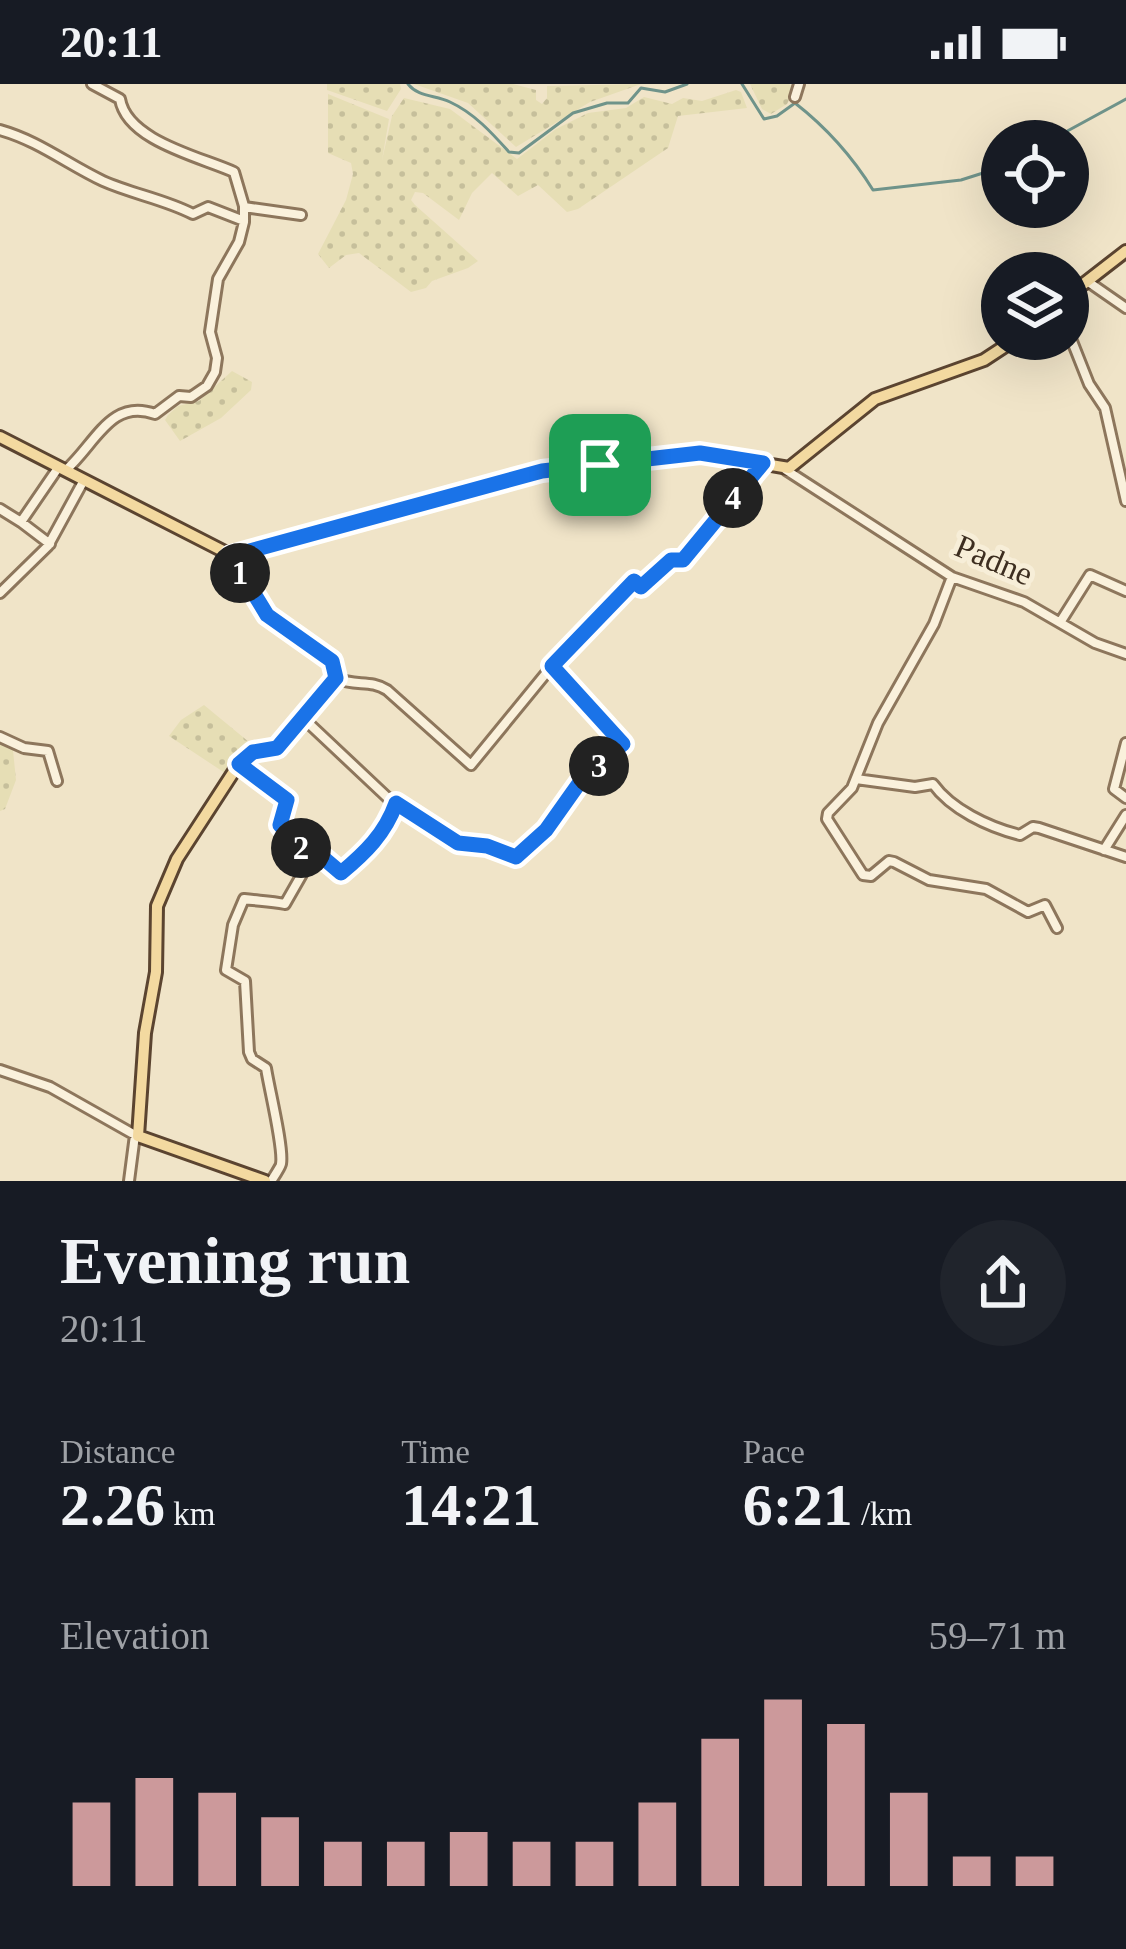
<!DOCTYPE html>
<html lang="en">
<head>
<meta charset="utf-8">
<style>
	:root { --surface:#171b24; --page:#20242c; --text:#f1f3f6; --muted:#9ea1a6; --accent:#cc999b }
	body { margin:0; font-family:Georgia,serif; background:var(--page); color:var(--text); height:100vh; display:flex; flex-direction:column; font-size:45px; white-space:nowrap }
	* { box-sizing:border-box; margin:0 }
	p { font-size:39px; color:var(--muted) }
	.icon { flex:none; width:66px; height:66px; fill:none; stroke:currentColor; stroke-width:2; stroke-linecap:round; stroke-linejoin:round }
	.map { position:relative; height:1097px; overflow:hidden }
	.sheet { display:flex; flex-direction:column; background:var(--surface); flex:1 }
	.sheet>* { flex:none }
	.buttons { position:absolute; left:981px; top:36px; display:grid; gap:24px }
	.buttons a { display:grid; place-items:center; width:108px; height:108px; border-radius:50%; background:var(--surface); box-shadow:0 12px 48px #0002; font-size:60px }
	.pin { position:absolute; display:grid; place-items:center; width:102px; height:102px; color:#fff; margin:-51px; border-radius:24px; box-shadow:0 6px 18px #0006 }
	.km { position:absolute; width:60px; height:60px; margin:-30px; border-radius:50%; background:#222; color:#fff; font-size:33px; line-height:60px; text-align:center }
	.round { display:grid; place-items:center; flex:none; width:126px; height:126px; border-radius:63px; background:var(--page) }
	.head { display:flex; align-items:center; justify-content:space-between; height:204px; padding:0 60px }
	h1 { font-size:66px; font-weight:700; line-height:90px }
	.stats { display:grid; grid-template-columns:repeat(3,1fr); gap:18px; height:204px; padding:12px 60px }
	.stats div { display:grid; align-content:center }
	.stats b { font-size:60px; font-weight:700 }
	.stats small { font-size:33px; font-weight:400 }
	.stats p { font-size:33px }
	.chart { height:336px; padding:24px 60px }
	.chart p { display:flex; justify-content:space-between }
	.chart svg { width:100%; height:216px; margin-top:12px; stroke:var(--accent); stroke-width:6 }
	.status { display:flex; justify-content:space-between; align-items:center; height:84px; padding:0 60px; background:var(--surface); direction:ltr }
	.status svg { height:33px; fill:currentColor }
	.map>svg:first-child { display:block }
	.farmland { fill:url(#farmland-dots) }
	.lines { fill:none; stroke-linecap:round; stroke-linejoin:round }
	.stream { stroke:#6f938a; stroke-width:3 }
	.minor-casing { stroke:#8d765c; stroke-width:14 }
	.major-casing { stroke:#5b4430; stroke-width:16 }
	.minor { stroke:#faf1dc; stroke-width:8 }
	.major { stroke:#f3d9a0; stroke-width:10 }
	.route-casing { stroke:#fff; stroke-width:24 }
	.route { stroke:#1a73e8; stroke-width:15 }
	.labels { text-anchor:middle; dominant-baseline:central; stroke-width:10; stroke-linejoin:round; paint-order:stroke }
	.street-label { font-size:33px; fill:#3d2e20; stroke:#f7eed8 }
</style>
</head>
<body>
<div class="status"><b>20:11</b><svg viewBox="0 0 49 12"><path d="M0 12V9h3v3zM5 12V6h3v6zM10 12V3h3v9zM15 12V0h3v12zM26 1h20v11H26zM47 4h2v5h-2z"/></svg></div>
<div class="map">
<svg width="1126" height="1097" viewBox="0 0 1126 1097">
	<defs>
		<pattern id="farmland-dots" width="8" height="8" patternUnits="userSpaceOnUse" patternTransform="scale(3)"><rect width="8" height="8" fill="#e6deb5"/><path d="M2 2h.1M6 6h.1" fill="none" stroke="#c6bf9b" stroke-width="1.8" stroke-linecap="round"/></pattern>
	</defs>
	<rect width="100%" height="100%" fill="#f0e4c8"/>
	<path class="farmland" d="M 327,0 L 400,0 L 401,5 L 387,27 L 327,6 Z
		M 414,0 L 513,0 L 536,6 L 536,16 L 542,20 L 547,14 L 547,2 L 641,0 L 590,18 L 516,63 L 468,19 Z
		M 750,0 L 789,0 L 795,4 L 787,20 L 771,30 L 762,25 Z
		M 736,6 L 741,8 L 747,24 L 678,32 L 668,64 L 578,125 L 567,128 L 538,101 L 518,112 L 492,89 L 472,109 L 459,136 L 423,109 L 415,108 L 411,116 L 415,121 L 478,177 L 468,184 L 432,197 L 426,204 L 411,208 L 359,169 L 346,171 L 329,184 L 318,170 L 346,116 L 353,90 L 351,79 L 328,69 L 328,10 L 389,35 L 382,76 L 392,32 L 404,14 L 450,25 L 517,75 L 556,45 L 588,29 L 626,24 L 644,13 L 672,20 L 683,14 L 702,17 Z
		M 232,287 L 252,298 L 251,306 L 221,334 L 180,357 L 165,336 L 168,331 L 178,322 L 199,317 Z
		M 204,621 L 255,663 L 228,691 L 169,652 L 181,636 Z
		M 0,655 L 13,666 L 16,696 L 5,725 L 0,727 Z"/>
	<g class="lines">
		<path class="stream" d="M 408,0 C 418,13 435,11 450,18 C 474,29 492,49 509,68 L 519,69 L 573,29 L 607,19 L 628,19 L 641,4 L 665,8 L 687,0
			M 742,0 L 764,35 L 777,32 L 795,19 C 827,44 852,72 873,106 L 961,96 L 1002,83
			M 1049,57 L 1126,15"/>
		<defs>
			<path id="minor" d="M 795,13 L 799,0
				M 0,46 C 39,57 67,80 103,97 C 132,110 164,115 193,130 L 208,123 L 244,137
				M 244,123 L 301,131
				M 1087,197 L 1126,224
				M 1068,247 L 1089,300 L 1105,324 L 1126,417
				M 66,386 C 96,359 111,314 155,330 L 179,312 L 191,313 L 207,302 L 215,288 L 217,274 L 210,248 L 218,195 L 239,158 L 244,138 L 244,122 L 234,88 C 201,73 127,57 120,15 L 92,0
				M 786,386 L 952,493 L 1024,518 L 1095,559 L 1126,570
				M 0,425 L 21,438 L 58,384
				M 21,438 L 50,460
				M 952,493 L 934,540 L 878,639 L 852,704 L 828,729 L 827,735 L 863,791 L 871,792 L 889,777 L 894,778 L 929,796 L 986,805 L 1028,828 L 1045,821 L 1057,844
				M 0,509 L 48,462 L 84,396
				M 1061,537 L 1090,491 L 1126,507
				M 336,594 C 356,603 370,595 387,606 L 471,681 L 552,582
				M 303,634 L 389,715 L 458,759 L 487,762 L 516,773 L 546,746 L 585,691 L 623,660 L 552,582 L 634,497 L 641,503 L 671,476 L 684,476 L 762,380
				M 0,653 L 24,664 L 48,667 L 57,697
				M 1126,659 L 1114,705 L 1126,714
				M 239,679 L 285,712 L 287,718 L 280,741 L 312,772
				M 856,695 L 915,703 L 933,700 C 951,725 988,743 1020,751 L 1033,743 L 1039,744 L 1126,773
				M 1104,766 L 1126,731
				M 0,986 L 50,1003 L 135,1051
				M 129,1097 L 135,1051
				M 271,1097 C 272,1096 281,1082 281,1080 C 284,1064 269,1004 266,984 L 252,975 L 249,968 L 245,897 L 226,886 L 233,841 L 244,815 C 259,817 270,817 285,820 L 313,771 L 321,772 L 343,789 L 360,776 L 382,748 L 396,719"/>
			<path id="major" d="M 1068,212 L 1126,167
				M 0,353 L 227,469 L 267,531 L 332,577 L 337,597 L 277,664 L 253,668 L 240,678 L 177,775 L 157,822 L 156,888 L 145,949 L 138,1052 L 265,1097
				M 231,472 L 542,387 L 700,369 L 789,384 L 875,315 L 984,276 L 1016,255"/>
		</defs>
		<use href="#minor" class="minor-casing"/>
		<use href="#major" class="major-casing"/>
		<use href="#minor" class="minor"/>
		<use href="#major" class="major"/>
	</g>
	<g class="lines">
		<defs>
			<path id="route" d="M 700,369 L 763,379 L 683,476 L 671,476 L 641,503 L 634,497 L 552,582 L 623,660 L 585,691 L 546,746 L 516,773 L 487,762 L 458,759 L 396,719 C 385,750 365,769 341,789 L 321,772 L 312,772 L 299,762 L 280,741 L 287,716 L 239,680 L 253,668 L 277,664 L 336,594 L 332,577 L 267,531 L 231,472 L 542,387 Z"/>
		</defs>
		<use href="#route" class="route-casing"/>
		<use href="#route" class="route"/>
	</g>
	<g class="labels">
		<g class="street-label">
			<text transform="translate(994 476) rotate(23)">Padne</text>
		</g>
	</g>
</svg>
<div class="buttons">
<a><svg class="icon" aria-label="locate" viewBox="0 0 24 24"><circle cx="12" cy="12" r="6"/><path d="M12 2v4M12 18v4M2 12h4M18 12h4"/></svg></a>
<a><svg class="icon" aria-label="layers" viewBox="0 0 24 24"><path d="M12 4l9 5-9 5-9-5zM3 14l9 5 9-5"/></svg></a>
</div>
<div class="pin" style="left:600px;top:381px;background:#1e9e55"><svg class="icon" aria-label="arrive" viewBox="0 0 24 24"><path d="M6 21V4h12l-3 4 3 4H6"/></svg></div>
<b class="km" style="left:240px;top:489px">1</b>
<b class="km" style="left:301px;top:764px">2</b>
<b class="km" style="left:599px;top:682px">3</b>
<b class="km" style="left:733px;top:414px">4</b>
</div>
<section class="sheet">
<div class="head"><div><h1>Evening run</h1><p>20:11</p></div><a class="round"><svg class="icon" aria-label="share" viewBox="0 0 24 24"><path d="M12 15V3M7 8l5-5 5 5M5 13v7h14v-7"/></svg></a></div>
<div class="stats">
<div><p>Distance</p><b>2.26<small> km</small></b></div>
<div><p>Time</p><b>14:21</b></div>
<div><p>Pace</p><b>6:21<small> /km</small></b></div>
</div>
<div class="chart"><p><span>Elevation</span>59–71 m</p>
<svg viewBox="0 0 160 44" preserveAspectRatio="none"><path d="M5 44V27M15 44V22M25 44V25M35 44V30M45 44V35M55 44V35M65 44V33M75 44V35M85 44V35M95 44V27M105 44V14M115 44V6M125 44V11M135 44V25M145 44V38M155 44V38"/></svg>
</div>
</section>
</body>
</html>
